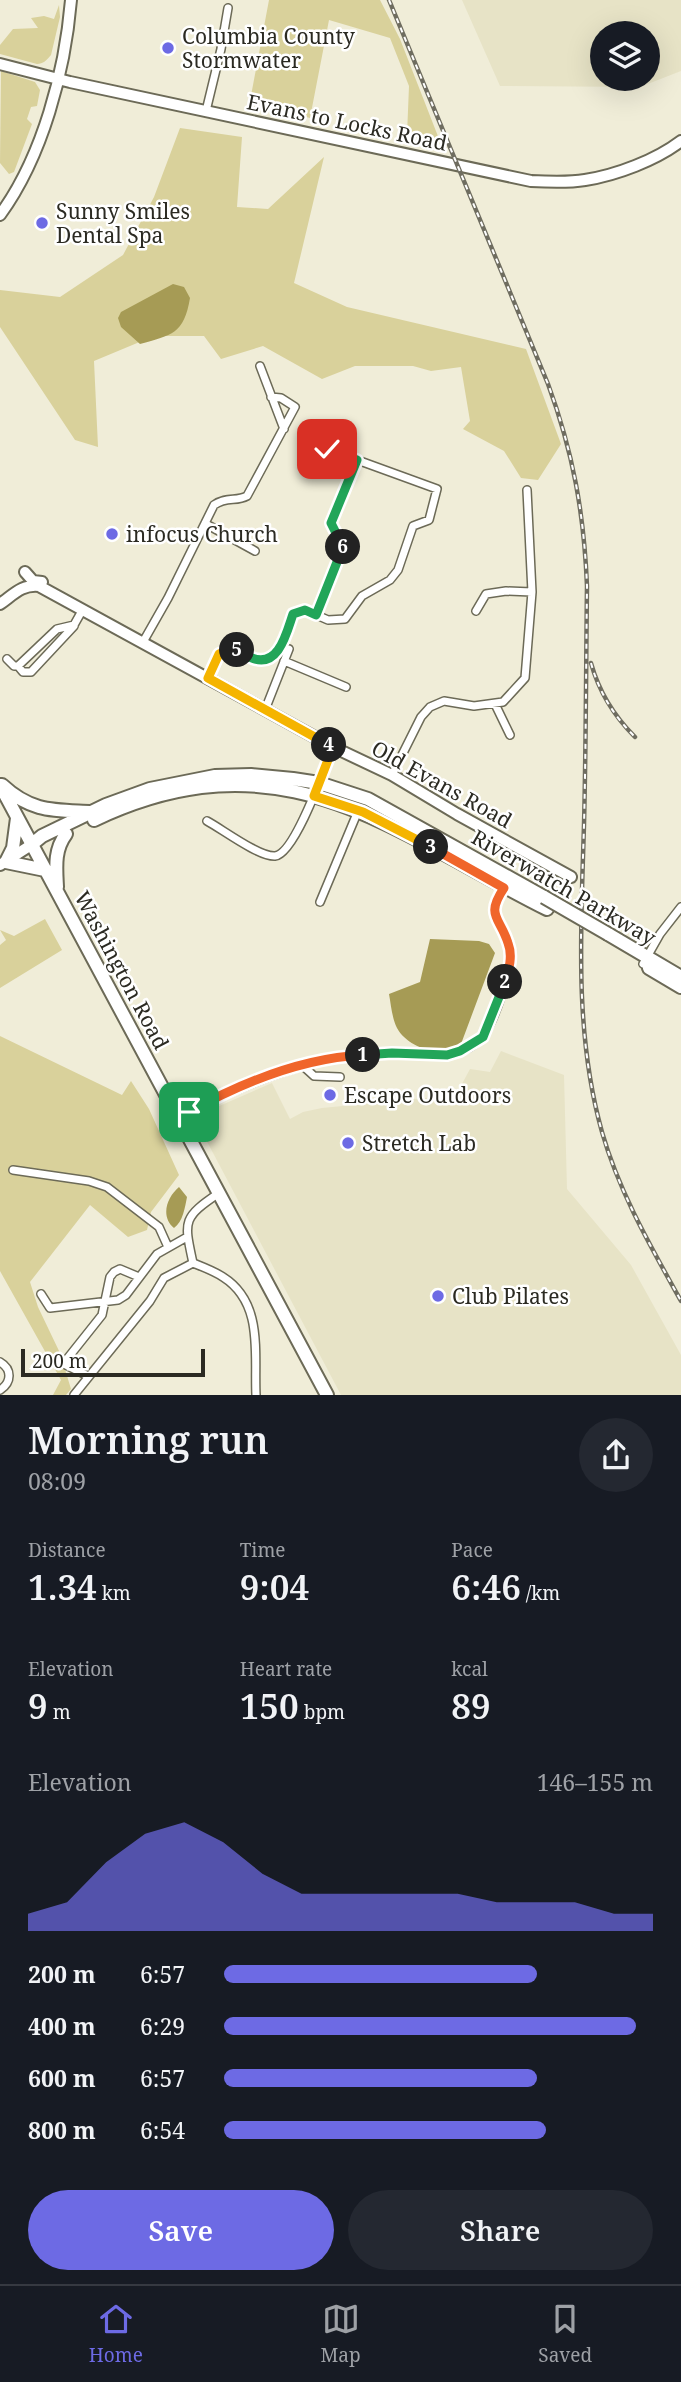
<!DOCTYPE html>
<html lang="en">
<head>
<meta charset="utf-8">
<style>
	:root { --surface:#171b24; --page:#242831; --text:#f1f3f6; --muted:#9ea1a6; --line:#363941; --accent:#6d6ae4 }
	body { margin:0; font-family:"Noto Serif",serif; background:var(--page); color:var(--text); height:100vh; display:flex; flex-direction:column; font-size:26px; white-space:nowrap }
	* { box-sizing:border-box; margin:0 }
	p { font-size:23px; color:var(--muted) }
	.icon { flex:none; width:38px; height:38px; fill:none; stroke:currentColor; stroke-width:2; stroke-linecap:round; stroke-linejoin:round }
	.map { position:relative; height:1395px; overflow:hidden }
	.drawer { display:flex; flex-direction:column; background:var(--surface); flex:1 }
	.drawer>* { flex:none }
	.tools { position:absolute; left:590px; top:21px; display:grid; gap:14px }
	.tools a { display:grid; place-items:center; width:70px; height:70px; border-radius:50%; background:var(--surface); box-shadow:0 7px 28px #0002; font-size:35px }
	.scale { position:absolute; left:21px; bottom:18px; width:184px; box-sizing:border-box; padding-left:7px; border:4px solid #2b2a22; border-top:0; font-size:19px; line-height:24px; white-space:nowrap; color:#2b2a22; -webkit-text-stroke:5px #fff; paint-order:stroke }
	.pin { position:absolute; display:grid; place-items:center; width:60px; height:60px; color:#fff; margin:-30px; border-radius:14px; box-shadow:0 4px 10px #0006 }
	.km { position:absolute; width:35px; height:35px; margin:-18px; border-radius:50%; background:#222; color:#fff; font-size:19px; line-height:35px; text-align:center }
	.round { display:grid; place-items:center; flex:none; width:74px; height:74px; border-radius:37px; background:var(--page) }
	.overview { display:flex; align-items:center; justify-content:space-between; height:119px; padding:0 28px }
	h1 { font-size:38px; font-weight:600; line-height:52px }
	.stats { display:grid; grid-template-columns:repeat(3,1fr); gap:10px; height:119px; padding:7px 28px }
	.stats div { display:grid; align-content:center }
	.stats b { font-size:35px; font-weight:600 }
	.stats small { font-size:19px; font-weight:400 }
	.stats p { font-size:19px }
	.chart { height:196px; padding:14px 28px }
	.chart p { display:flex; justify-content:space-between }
	.chart svg { width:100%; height:126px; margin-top:7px; fill:var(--accent); opacity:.7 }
	.action { display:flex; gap:14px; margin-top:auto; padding:14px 28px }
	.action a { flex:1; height:80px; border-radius:42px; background:var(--accent); color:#fff; font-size:28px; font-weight:600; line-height:80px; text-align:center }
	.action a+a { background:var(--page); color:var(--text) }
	ul { padding:0 28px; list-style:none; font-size:23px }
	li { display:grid; grid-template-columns:112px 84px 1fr; align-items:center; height:52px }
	li i { height:18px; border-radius:9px; background:var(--accent) }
	.menu { display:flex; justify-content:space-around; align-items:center; height:98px; border-top:2px solid var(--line); background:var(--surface); font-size:19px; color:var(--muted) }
	.menu a { display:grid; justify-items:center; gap:4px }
	.menu .active { color:var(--accent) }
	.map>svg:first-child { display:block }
	.built { fill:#e7e3c6; fill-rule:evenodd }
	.green { fill:#d9d19b }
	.water { fill:#a69b55 }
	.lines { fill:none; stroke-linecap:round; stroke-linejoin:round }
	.street-casing { stroke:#6c6a57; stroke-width:10 }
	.secondary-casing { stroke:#6c6a57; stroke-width:14 }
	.primary-casing { stroke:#6c6a57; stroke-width:16 }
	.street { stroke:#fff; stroke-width:7 }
	.secondary { stroke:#fff; stroke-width:10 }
	.primary { stroke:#fff; stroke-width:12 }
	.rail-casing { stroke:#6f6d60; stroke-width:4.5 }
	.rail { stroke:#fff; stroke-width:2; stroke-dasharray:5; stroke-linecap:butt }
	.primary-bridge-casing { stroke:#6c6a57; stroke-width:16; stroke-linecap:butt }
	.primary-bridge { stroke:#fff; stroke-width:12 }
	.split-1-casing { stroke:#fff; stroke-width:14 }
	.split-2-casing { stroke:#fff; stroke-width:14 }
	.split-3-casing { stroke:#fff; stroke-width:14 }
	.split-4-casing { stroke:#fff; stroke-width:14 }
	.split-5-casing { stroke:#fff; stroke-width:14 }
	.split-6-casing { stroke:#fff; stroke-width:14 }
	.split-7-casing { stroke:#fff; stroke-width:14 }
	.split-1 { stroke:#f0652b; stroke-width:9 }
	.split-2 { stroke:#22a559; stroke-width:9 }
	.split-3 { stroke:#f0652b; stroke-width:9 }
	.split-4 { stroke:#f5b400; stroke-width:9 }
	.split-5 { stroke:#f5b400; stroke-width:9 }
	.split-6 { stroke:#22a559; stroke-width:9 }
	.split-7 { stroke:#22a559; stroke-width:9 }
	.poi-dot { fill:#6d6ae4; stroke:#fff; stroke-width:2.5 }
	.labels { text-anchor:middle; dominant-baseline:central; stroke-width:5; stroke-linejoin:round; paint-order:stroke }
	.poi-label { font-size:21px; fill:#2b2a22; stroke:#fff; text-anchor:start }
	.street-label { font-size:21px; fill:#2b2a22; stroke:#fff }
</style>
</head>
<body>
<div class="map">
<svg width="681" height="1395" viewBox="0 0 681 1395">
	<rect width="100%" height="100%" fill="#f0edd8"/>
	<path class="built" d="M 462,0 L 681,0 L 681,71 L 640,87 L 500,86 ZM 648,33 L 648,79 L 602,79 L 602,33 Z
		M 501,1051 L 564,1075 L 567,1189 L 631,1265 L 681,1355 L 681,1395 L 341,1395 L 194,1117 L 272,1083 L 290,1119 L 303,1112 L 322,1108 L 456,1095 L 470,1069 L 490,1072 Z"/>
	<path class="green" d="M 269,0 L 380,0 L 400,39 L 441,144 L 407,135 L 409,86 L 390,38 L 329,20 L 310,118 L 250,101 Z
		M 59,5 L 60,17 L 51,55 C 47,60 43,64 37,64 L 0,54 L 0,45 L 13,29 L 38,28 L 31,18 L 44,16 L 54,19 Z
		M 1,71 L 35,82 L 40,90 L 37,106 L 31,107 L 27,119 L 32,124 L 14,172 L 9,174 L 0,163 Z
		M 180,128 L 242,137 L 237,207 L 268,209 L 324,157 L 294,283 L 347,307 L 526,349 L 561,444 L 538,480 L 521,478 L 504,451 L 463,429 L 470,421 L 461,367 L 431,371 L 413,366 L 355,366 L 322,379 L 263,346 L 221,359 L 204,336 L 154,336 L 94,361 L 98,447 L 75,440 L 0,327 L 0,290 L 60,297 L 123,255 L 154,197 Z
		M 45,919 L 62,950 L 0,988 L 0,945 L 6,940 L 0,930 L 14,936 Z
		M 0,1036 L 122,1095 L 131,1081 L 149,1109 L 179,1175 L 151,1212 L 147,1230 L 128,1237 L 90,1205 L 30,1282 L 38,1307 L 60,1353 L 71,1389 L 66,1395 L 53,1395 L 61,1380 L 0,1271 Z"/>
	<path class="water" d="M 173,284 L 184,287 L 190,298 C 184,334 172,335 140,344 L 121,327 L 118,318 L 121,312 Z
		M 430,939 L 479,941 L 489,944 L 495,953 L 461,1044 C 441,1059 408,1048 397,1028 C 392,1018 391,1005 389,994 L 420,982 Z
		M 179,1187 L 187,1197 C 185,1207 183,1222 174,1228 C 160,1216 167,1197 179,1187 Z"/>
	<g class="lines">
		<defs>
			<path id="street" d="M 206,111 L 221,49 L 228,8
				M 260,366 L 284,429
				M 206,524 L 255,551
				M 476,611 L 486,594 L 506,591 L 532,592
				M 316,615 L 336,561 L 343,550 L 343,544 L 331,523 L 357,460
				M 143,642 L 168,598 L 214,505 C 227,496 236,502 247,496 L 295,407 L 281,398 L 271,397
				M 7,659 L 14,666 L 18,666 L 57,629 L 74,625 L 83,609
				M 284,661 L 346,687
				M 18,666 L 23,672 L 31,672 L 74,626
				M 208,678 L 219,655 L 232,649 C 240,651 245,655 252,658 C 279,668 287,631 293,614 L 305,610 L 328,620 L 345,619 L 362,596 L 390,580 L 398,570 L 413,526 L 429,520 L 437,489 L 327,449
				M 495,704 L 510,735
				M 265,710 L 289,649
				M 392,775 L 421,717 L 430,707 L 444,701 L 474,706 L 503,702 L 525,678 L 532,592 L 527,490
				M 207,821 C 222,829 259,857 275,856 C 295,854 325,767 333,747
				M 320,902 L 358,811
				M 643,964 L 660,934 L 681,907
				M 303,1066 L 314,1076 L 340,1077
				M 179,1118 C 223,1094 269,1074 318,1062 C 342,1056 367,1053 392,1053 C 421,1052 461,1064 483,1036 C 495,1020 512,970 510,950 C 506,921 480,922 504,888
				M 13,1170 L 89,1181 L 107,1187 L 159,1227 L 168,1247
				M 193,1263 C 203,1267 214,1271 223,1277 C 264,1303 254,1354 256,1395
				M 193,1263 C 184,1221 182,1218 219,1193
				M 41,1294 L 50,1308 L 118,1300 L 126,1295 L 157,1254 L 187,1237
				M 0,1362 C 12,1369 12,1382 0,1390
				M 88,1376 L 66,1365 L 67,1359 L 102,1315 L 110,1277 L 114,1272 L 120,1269 L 139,1277
				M 74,1395 L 150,1301 L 164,1278 L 193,1263"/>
			<path id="secondary" d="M 0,64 L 70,82 L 531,181 C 549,182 567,183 585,180 C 617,175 656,160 681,141
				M 0,215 C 43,156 65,71 71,0
				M 25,572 L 33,581 L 42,582
				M 0,604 C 13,595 22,584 39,586 L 333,747 L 392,775 L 457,814 L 571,877
				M 0,865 L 31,845"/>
			<path id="primary" d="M 0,785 L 327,1395
				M 2,785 C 32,813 55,810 92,812
				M 17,818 L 13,848 L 6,862 L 45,870
				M 94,820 C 280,732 386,828 547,909
				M 31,845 L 42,836 L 106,805 L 150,789 L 215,776 L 251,775 L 293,779 L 319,783 L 368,799 L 544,897
				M 57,887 C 56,867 54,850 66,834
				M 608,934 L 681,977
				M 649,968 L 681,987"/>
		</defs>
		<use href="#street" class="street-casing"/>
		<use href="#secondary" class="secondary-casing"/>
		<use href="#primary" class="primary-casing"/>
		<use href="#street" class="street"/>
		<use href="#secondary" class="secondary"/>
		<use href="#primary" class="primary"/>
		<defs>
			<path id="rail" d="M 389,0 L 548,384 C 573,452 584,513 587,586 C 586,666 586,746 584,825 C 581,928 574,1033 602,1132 C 619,1192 651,1247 681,1301
				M 591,663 C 599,692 613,715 635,737"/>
		</defs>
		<use href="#rail" class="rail-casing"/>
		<use href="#rail" class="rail"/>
		<defs>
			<path id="primary-bridge" d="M 544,897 L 608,934"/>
		</defs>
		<use href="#primary-bridge" class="primary-bridge-casing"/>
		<use href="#primary-bridge" class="primary-bridge"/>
	</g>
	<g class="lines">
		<defs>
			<path id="split-1" d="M 189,1112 C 241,1083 303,1058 363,1055"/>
			<path id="split-2" d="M 363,1055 L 392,1053 L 447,1055 L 460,1051 L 483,1037 L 505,982"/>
			<path id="split-3" d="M 431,847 L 504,888 C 485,916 500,917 508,943 C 513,956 509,969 505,982"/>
			<path id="split-4" d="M 329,745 L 333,747 L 314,796 L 363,812 L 431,847"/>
			<path id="split-5" d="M 237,650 L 232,649 L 219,654 L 208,678 L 329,745"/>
			<path id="split-6" d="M 237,650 C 243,652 246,656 252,658 C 279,669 287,631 293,614 L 305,610 L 316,615 L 343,547"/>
			<path id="split-7" d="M 327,449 L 357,460 L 331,523 L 343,547"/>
		</defs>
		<use href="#split-1" class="split-1-casing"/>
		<use href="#split-2" class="split-2-casing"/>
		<use href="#split-3" class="split-3-casing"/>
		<use href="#split-4" class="split-4-casing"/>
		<use href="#split-5" class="split-5-casing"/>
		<use href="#split-6" class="split-6-casing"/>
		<use href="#split-7" class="split-7-casing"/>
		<use href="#split-1" class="split-1"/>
		<use href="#split-2" class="split-2"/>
		<use href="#split-3" class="split-3"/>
		<use href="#split-4" class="split-4"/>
		<use href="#split-5" class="split-5"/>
		<use href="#split-6" class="split-6"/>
		<use href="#split-7" class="split-7"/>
	</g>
	<g class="poi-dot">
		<circle cx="168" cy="48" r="7"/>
		<circle cx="42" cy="223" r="7"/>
		<circle cx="112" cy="534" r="7"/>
		<circle cx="330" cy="1095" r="7"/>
		<circle cx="348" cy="1143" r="7"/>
		<circle cx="438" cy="1296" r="7"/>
	</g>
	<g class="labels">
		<g class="poi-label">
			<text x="182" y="36">Columbia County<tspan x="182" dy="24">Stormwater</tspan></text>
			<text x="56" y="211">Sunny Smiles<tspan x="56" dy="24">Dental Spa</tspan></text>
			<text x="126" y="534">infocus Church</text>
			<text x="344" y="1095">Escape Outdoors</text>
			<text x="362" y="1143">Stretch Lab</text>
			<text x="452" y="1296">Club Pilates</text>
		</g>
		<g class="street-label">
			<text transform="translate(347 122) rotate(12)">Evans to Locks Road</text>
			<text transform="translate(442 784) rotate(29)">Old Evans Road</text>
			<text transform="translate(564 887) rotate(30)">Riverwatch Parkway</text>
			<text transform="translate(122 970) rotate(62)">Washington Road</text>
		</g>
	</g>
</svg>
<div class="tools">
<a><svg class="icon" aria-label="layers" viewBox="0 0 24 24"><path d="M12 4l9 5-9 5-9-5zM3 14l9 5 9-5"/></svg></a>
</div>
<div class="scale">200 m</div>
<div class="pin" style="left:189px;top:1112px;background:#1e9e55"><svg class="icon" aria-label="arrive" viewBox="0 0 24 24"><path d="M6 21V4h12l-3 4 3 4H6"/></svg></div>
<div class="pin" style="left:327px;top:449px;background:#d93025"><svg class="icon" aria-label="check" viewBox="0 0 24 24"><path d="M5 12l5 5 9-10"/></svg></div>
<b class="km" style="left:363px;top:1055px">1</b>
<b class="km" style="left:505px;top:982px">2</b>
<b class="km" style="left:431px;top:847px">3</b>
<b class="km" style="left:329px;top:745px">4</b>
<b class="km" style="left:237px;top:650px">5</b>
<b class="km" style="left:343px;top:547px">6</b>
</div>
<section class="drawer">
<div class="overview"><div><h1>Morning run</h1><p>08:09</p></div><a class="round"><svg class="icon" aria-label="share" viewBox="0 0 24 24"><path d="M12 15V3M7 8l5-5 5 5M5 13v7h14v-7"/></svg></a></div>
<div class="stats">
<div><p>Distance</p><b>1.34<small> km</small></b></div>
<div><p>Time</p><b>9:04</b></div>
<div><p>Pace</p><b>6:46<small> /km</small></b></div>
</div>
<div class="stats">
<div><p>Elevation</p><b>9<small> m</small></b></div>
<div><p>Heart rate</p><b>150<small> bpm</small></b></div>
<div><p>kcal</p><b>89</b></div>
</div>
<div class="chart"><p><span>Elevation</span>146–155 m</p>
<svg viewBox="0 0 160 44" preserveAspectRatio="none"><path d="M0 44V38L10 34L20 20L30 10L40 6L50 13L60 24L70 31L80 31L90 31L100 31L110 31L120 34L130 34L140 34L150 38L160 38V44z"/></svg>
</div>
<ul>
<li><b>200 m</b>6:57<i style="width:73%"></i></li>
<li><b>400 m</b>6:29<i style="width:96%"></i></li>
<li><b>600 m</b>6:57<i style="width:73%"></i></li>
<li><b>800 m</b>6:54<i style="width:75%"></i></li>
</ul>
<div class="action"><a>Save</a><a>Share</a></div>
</section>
<nav class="menu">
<a class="active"><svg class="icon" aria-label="home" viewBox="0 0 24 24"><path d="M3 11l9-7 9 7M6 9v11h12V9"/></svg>Home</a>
<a><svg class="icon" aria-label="map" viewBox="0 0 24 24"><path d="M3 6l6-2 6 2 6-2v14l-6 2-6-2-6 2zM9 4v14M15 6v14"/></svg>Map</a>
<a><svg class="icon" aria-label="saved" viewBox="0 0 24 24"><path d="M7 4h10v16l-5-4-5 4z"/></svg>Saved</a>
</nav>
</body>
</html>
